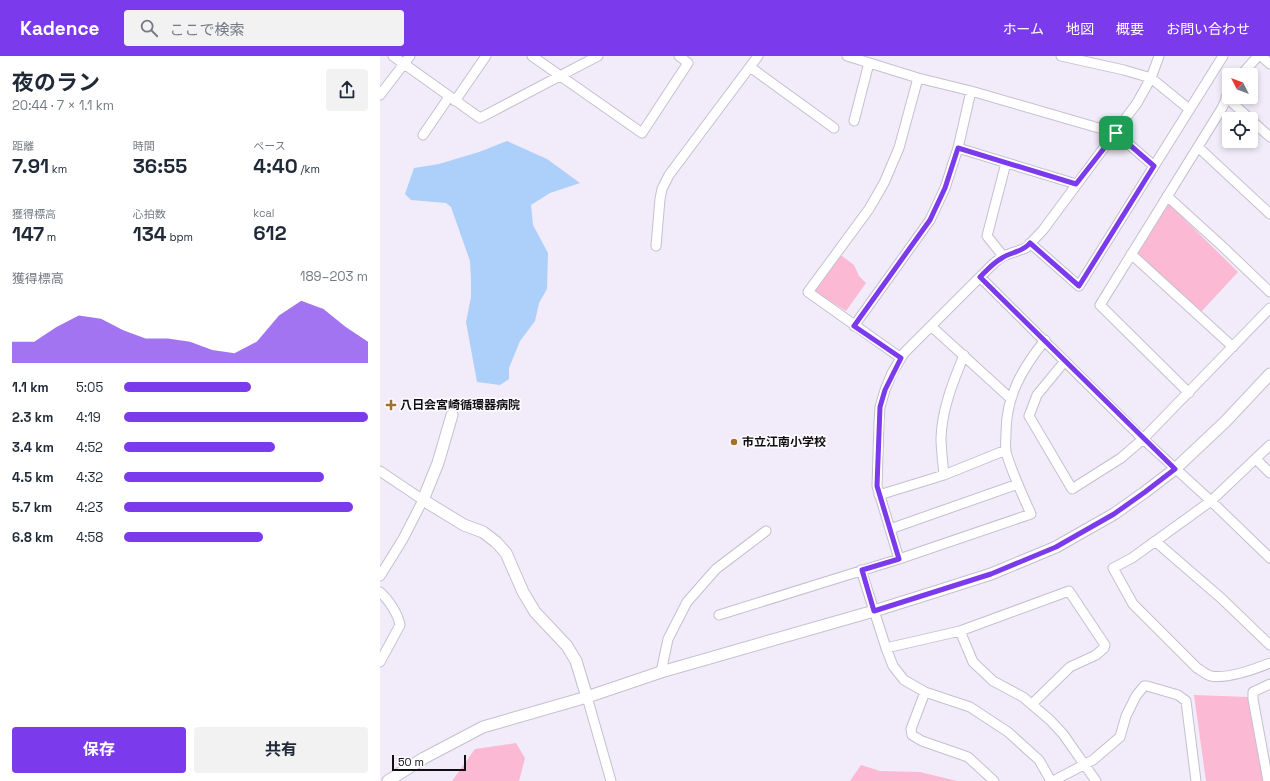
<!DOCTYPE html>
<html lang="ja">
<head>
<meta charset="utf-8">
<style>
	:root { --surface:#fff; --page:#f2f2f3; --text:#1f2937; --muted:#747a83; --accent:#7c3aed }
	body { margin:0; font-family:"Space Grotesk","Noto Sans JP",sans-serif; background:var(--page); color:var(--text); height:100vh; display:flex; flex-direction:column; font-size:15px; white-space:nowrap }
	* { box-sizing:border-box; margin:0 }
	p { font-size:13px; color:var(--muted) }
	.icon { flex:none; width:22px; height:22px; fill:none; stroke:currentColor; stroke-width:2; stroke-linecap:round; stroke-linejoin:round }
	.map { position:relative; flex:1; overflow:hidden }
	.drawer { display:flex; flex-direction:column; background:var(--surface); width:380px }
	.drawer>* { flex:none }
	.needle { width:26px; rotate:312deg }
	.fabs { position:absolute; left:842px; top:12px; display:grid; gap:8px }
	.fabs a { display:grid; place-items:center; width:36px; height:36px; border-radius:4px; background:var(--surface); box-shadow:0 2px 6px #0003; font-size:20px }
	.scale { position:absolute; left:12px; bottom:10px; width:74px; box-sizing:border-box; padding-left:4px; border:2px solid #100e13; border-top:0; font-size:11px; line-height:14px; white-space:nowrap; color:#100e13; -webkit-text-stroke:3px #fcfbfe; paint-order:stroke }
	.pin { position:absolute; display:grid; place-items:center; width:34px; height:34px; color:#fff; margin:-17px; border-radius:8px; box-shadow:0 2px 6px #0006 }
	.round { display:grid; place-items:center; flex:none; width:42px; height:42px; border-radius:4px; background:var(--page) }
	.headline { display:flex; align-items:center; justify-content:space-between; height:68px; padding:0 12px }
	h1 { font-size:22px; font-weight:700; line-height:30px }
	.stats { display:grid; grid-template-columns:repeat(3,1fr); gap:6px; height:68px; padding:4px 12px }
	.stats div { display:grid; align-content:center }
	.stats b { font-size:20px; font-weight:700 }
	.stats small { font-size:11px; font-weight:400 }
	.stats p { font-size:11px }
	.chart { height:112px; padding:8px 12px }
	.chart p { display:flex; justify-content:space-between }
	.chart svg { width:100%; height:72px; margin-top:4px; fill:var(--accent); opacity:.7 }
	.action { display:flex; gap:8px; margin-top:auto; padding:8px 12px }
	.action a { flex:1; height:46px; border-radius:4px; background:var(--accent); color:#fff; font-size:16px; font-weight:700; line-height:46px; text-align:center }
	.action a+a { background:var(--page); color:var(--text) }
	ul { padding:0 12px; list-style:none; font-size:13px }
	li { display:grid; grid-template-columns:64px 48px 1fr; align-items:center; height:30px }
	li i { height:10px; border-radius:5px; background:var(--accent) }
	header { display:flex; align-items:center; gap:24px; box-sizing:border-box; height:56px; padding:0 20px; background:var(--accent); color:#fff }
	header strong { font-size:19px }
	nav { display:flex; gap:22px; margin-inline-start:auto; font-size:14px }
	.search { width:280px; height:36px; background:var(--page); display:flex; align-items:center; gap:10px; box-sizing:border-box; padding:0 14px; border-radius:4px; color:var(--muted); font-size:15px }
	main { display:flex; flex:1; min-height:0 }
	.map>svg:first-child { display:block }
	.green { fill:#fbb9d3 }
	.water { fill:#acd0f9 }
	.lines { fill:none; stroke-linecap:round; stroke-linejoin:round }
	.minor-casing { stroke:#c5c0ce; stroke-width:11 }
	.tertiary-casing { stroke:#c5c0ce; stroke-width:13 }
	.minor { stroke:#fff; stroke-width:9 }
	.tertiary { stroke:#fff; stroke-width:11 }
	.route-casing { stroke:#fff; stroke-width:8 }
	.route { stroke:#7c3aed; stroke-width:5 }
	.poi-dot { fill:#a57029; stroke:#fcfbfe; stroke-width:1.5 }
	.labels { text-anchor:middle; dominant-baseline:central; stroke-width:3.5; stroke-linejoin:round; paint-order:stroke }
	.poi-label { font-size:12px; font-weight:bold; fill:#100e13; stroke:#fcfbfe; text-anchor:start }
</style>
</head>
<body>
<header>
<strong>Kadence</strong>
<div class="search"><svg class="icon" aria-label="search" viewBox="0 0 24 24"><circle cx="10" cy="10" r="6"/><path d="M15 15l6 6"/></svg>ここで検索</div>
<nav><a>ホーム</a><a>地図</a><a>概要</a><a>お問い合わせ</a></nav>
</header>
<main>
<section class="drawer">
<div class="headline"><div><h1>夜のラン</h1><p>20:44 · 7 × 1.1 km</p></div><a class="round"><svg class="icon" aria-label="share" viewBox="0 0 24 24"><path d="M12 15V3M7 8l5-5 5 5M5 13v7h14v-7"/></svg></a></div>
<div class="stats">
<div><p>距離</p><b>7.91<small> km</small></b></div>
<div><p>時間</p><b>36:55</b></div>
<div><p>ペース</p><b>4:40<small> /km</small></b></div>
</div>
<div class="stats">
<div><p>獲得標高</p><b>147<small> m</small></b></div>
<div><p>心拍数</p><b>134<small> bpm</small></b></div>
<div><p>kcal</p><b>612</b></div>
</div>
<div class="chart"><p><span>獲得標高</span>189–203 m</p>
<svg viewBox="0 0 160 44" preserveAspectRatio="none"><path d="M0 44V31L10 31L20 22L30 15L40 17L50 24L60 29L70 29L80 31L90 36L100 38L110 31L120 15L130 6L140 11L150 22L160 31V44z"/></svg>
</div>
<ul>
<li><b>1.1 km</b>5:05<i style="width:52%"></i></li>
<li><b>2.3 km</b>4:19<i style="width:100%"></i></li>
<li><b>3.4 km</b>4:52<i style="width:62%"></i></li>
<li><b>4.5 km</b>4:32<i style="width:82%"></i></li>
<li><b>5.7 km</b>4:23<i style="width:94%"></i></li>
<li><b>6.8 km</b>4:58<i style="width:57%"></i></li>
</ul>
<div class="action"><a>保存</a><a>共有</a></div>
</section>
<div class="map">
<svg width="890" height="725" viewBox="0 0 890 725">
	<rect width="100%" height="100%" fill="#f1ebfa"/>
	<path class="green" d="M 788,147 L 858,216 L 821,256 L 757,198 Z
		M 460,200 L 462,200 L 474,209 L 479,220 L 486,227 L 466,255 L 434,235 Z
		M 814,639 L 868,641 L 883,725 L 826,725 Z
		M 136,687 L 145,702 L 139,725 L 72,725 L 95,693 Z
		M 481,709 L 500,715 L 540,716 L 577,725 L 470,725 Z"/>
	<path class="water" d="M 127,85 L 167,103 L 200,127 L 170,137 L 151,149 L 153,169 L 168,197 L 167,233 L 159,247 L 155,265 L 140,285 L 129,312 L 129,323 L 120,329 L 97,326 L 86,266 L 91,241 L 91,223 L 90,205 L 71,151 L 66,147 L 31,144 L 25,138 L 34,112 L 59,108 L 99,96 Z"/>
	<g class="lines">
		<defs>
			<path id="minor" d="M 13,0 L 100,62 L 218,0
				M 152,0 L 262,77 L 308,7 L 299,0
				M 467,0 L 538,22 L 591,35 L 736,77 L 774,110
				M 681,0 L 744,14 L 771,22 L 809,53
				M 881,0 L 890,8
				M 370,11 L 454,72
				M 861,19 L 878,0
				M 0,39 L 30,0
				M 846,41 L 870,63
				M 75,45 L 106,0
				M 871,64 L 890,81
				M 474,65 L 489,7
				M 43,79 L 69,41
				M 818,91 L 890,158
				M 578,92 L 696,128
				M 787,140 L 842,190 L 890,236
				M 650,187 L 699,230 L 843,0
				M 276,190 L 280,143 L 282,133 L 289,119 L 378,0
				M 751,198 L 853,291
				M 623,200 L 607,180 L 626,107
				M 600,221 L 763,383 L 831,445 L 890,502
				M 474,270 L 550,164 L 565,132 L 578,92 L 591,35
				M 551,270 L 630,342
				M 521,302 L 428,236 L 489,153 L 504,127 L 519,92 L 538,22
				M 685,305 L 657,339 L 649,360 L 692,433 L 741,402 L 763,383 L 890,252
				M 809,337 L 720,249 L 842,52 L 849,37
				M 890,389 L 831,445 L 752,502 L 733,512 L 753,548 L 817,612 C 821,614 826,619 831,620 C 847,623 875,613 890,607
				M 876,403 L 890,417
				M 0,415 L 43,444 L 23,483 L 0,520
				M 564,419 C 563,407 561,394 561,382 C 562,353 573,326 584,299
				M 499,439 L 564,419 L 626,394
				M 510,473 L 638,428
				M 775,485 L 841,542 L 890,589
				M 519,503 L 497,430 L 499,366 L 500,351 L 505,334 L 512,317 L 524,297 L 614,207 L 623,200 L 646,192 L 663,174 L 757,47 L 771,22 L 779,0
				M 481,514 L 506,592 L 513,610 L 524,624 L 545,636 L 590,651 L 628,676 L 659,704 L 671,725
				M 0,536 C 9,544 18,558 20,569 L 0,606
				M 339,559 L 519,503 L 651,458 C 642,438 632,417 626,396 C 625,390 626,383 626,377 C 626,340 642,313 665,284
				M 580,575 L 593,606 L 613,625 L 643,641 L 670,664 L 683,678 L 716,725
				M 506,592 L 580,575 L 689,535 L 725,589 L 724,592 L 716,599 L 690,611 L 652,648
				M 281,616 L 288,583 L 307,546 L 336,513 L 386,475
				M 545,636 L 531,673 L 532,679 L 542,685 L 588,701 L 614,725
				M 207,641 L 231,725
				M 673,725 L 713,704 L 740,681 L 746,660 L 756,640 L 764,630 L 767,630 L 798,639 L 806,645 L 816,725
				M 888,725 L 873,643 L 873,636 L 890,628"/>
			<path id="tertiary" d="M 72,359 L 58,407 L 43,444 L 84,469 L 103,476 L 116,486 L 126,497 L 143,536 L 155,556 L 187,590 L 196,605 L 207,641
				M 8,725 L 44,702 L 103,671 L 207,641 L 281,616 L 494,555 L 561,534 L 611,518 L 676,491 L 734,458 L 765,436 L 795,413 L 845,366 L 890,318"/>
		</defs>
		<use href="#minor" class="minor-casing"/>
		<use href="#tertiary" class="tertiary-casing"/>
		<use href="#minor" class="minor"/>
		<use href="#tertiary" class="tertiary"/>
	</g>
	<g class="lines">
		<defs>
			<path id="route" d="M 736,77 L 774,110 L 699,230 L 650,187 C 643,196 631,196 622,202 C 613,207 607,214 600,221 L 795,413 L 765,436 L 734,458 L 676,491 L 611,518 L 494,555 L 482,514 L 519,503 L 497,430 L 500,351 L 505,334 L 521,302 L 474,270 L 550,164 L 565,132 L 578,92 L 696,128 Z"/>
		</defs>
		<use href="#route" class="route-casing"/>
		<use href="#route" class="route"/>
	</g>
	<g class="poi-dot">
		<path d="M9 343h4v4h4v4h-4v4h-4v-4h-4v-4h4z"/>
		<circle cx="354" cy="386" r="4"/>
	</g>
	<g class="labels">
		<g class="poi-label">
			<text x="20" y="349">八日会宮崎循環器病院</text>
			<text x="362" y="386">市立江南小学校</text>
		</g>
	</g>
</svg>
<div class="fabs">
<a><svg class="needle" viewBox="-14 -14 28 28"><path d="M0-13l5 13h-10z" fill="#e53935"/><path d="M0 13l5-13h-10z" fill="#747a83"/></svg></a>
<a><svg class="icon" aria-label="locate" viewBox="0 0 24 24"><circle cx="12" cy="12" r="6"/><path d="M12 2v4M12 18v4M2 12h4M18 12h4"/></svg></a>
</div>
<div class="scale">50 m</div>
<div class="pin" style="left:736px;top:77px;background:#1e9e55"><svg class="icon" aria-label="arrive" viewBox="0 0 24 24"><path d="M6 21V4h12l-3 4 3 4H6"/></svg></div>
</div>
</main>
</body>
</html>
